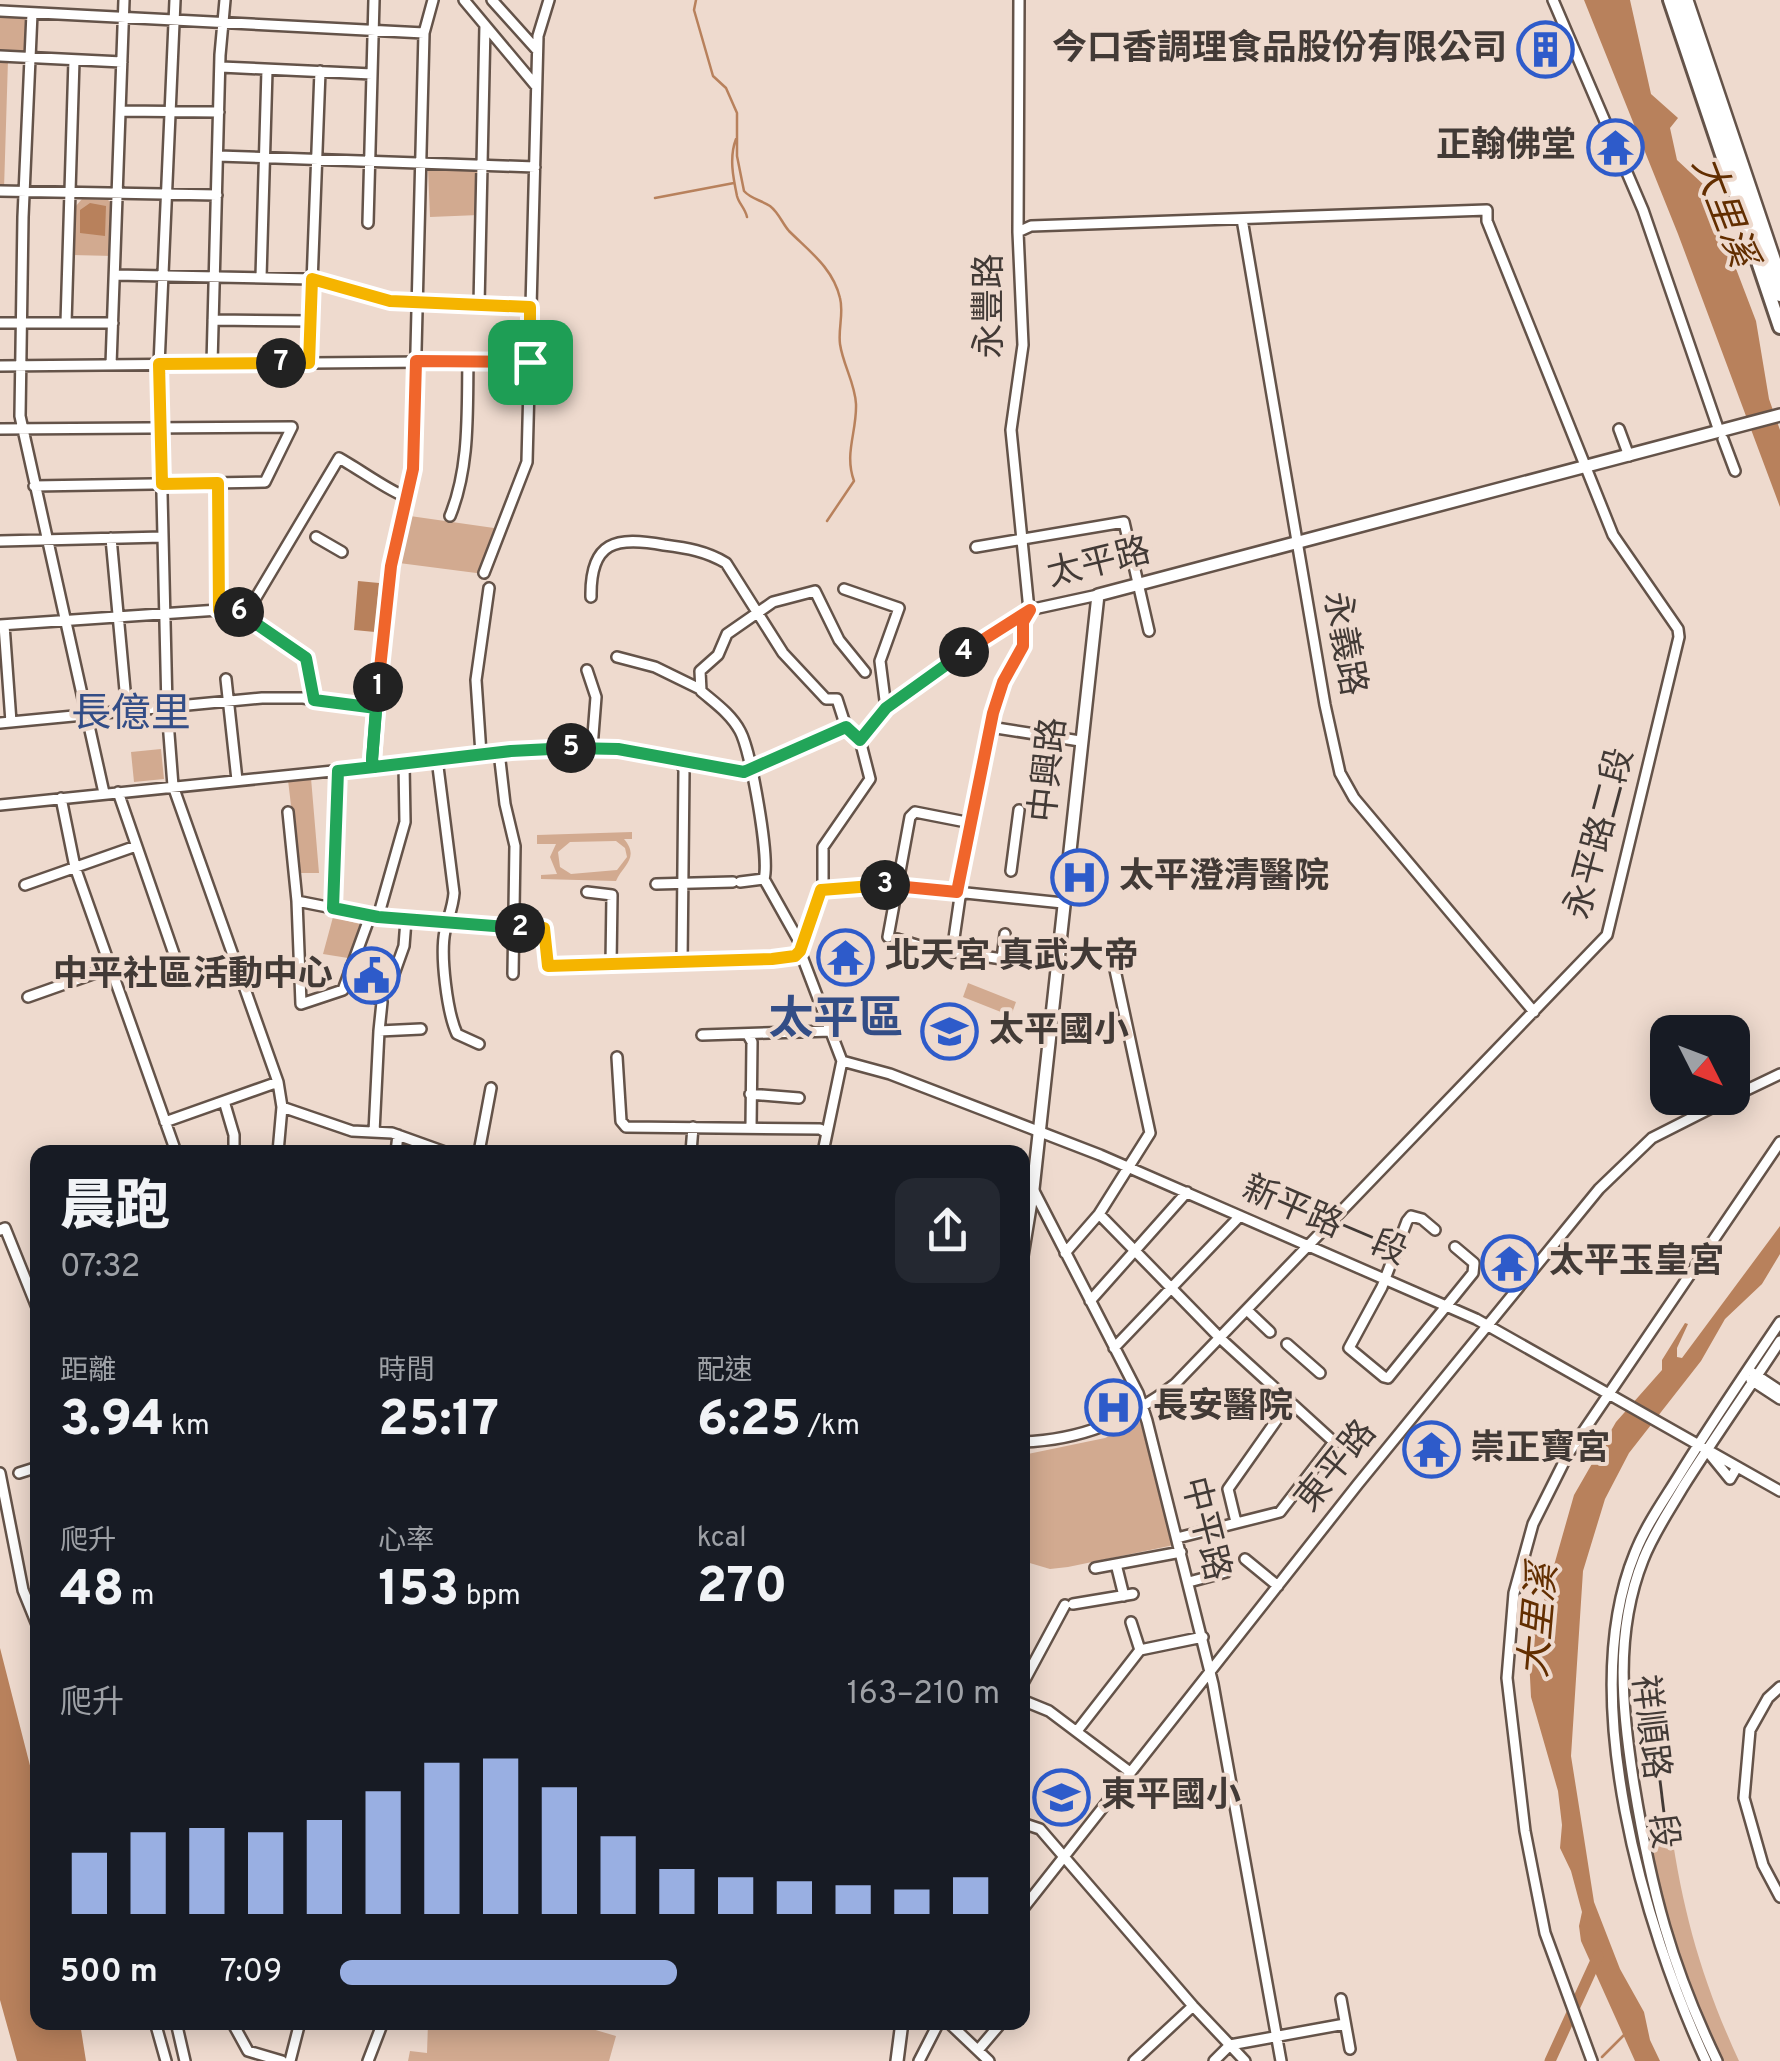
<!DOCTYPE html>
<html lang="zh-TW">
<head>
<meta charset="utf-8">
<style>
	:root { --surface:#171b24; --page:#242831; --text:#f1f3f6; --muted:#9ea1a6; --accent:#99afe2 }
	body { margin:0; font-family:Overpass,"Noto Sans TC",sans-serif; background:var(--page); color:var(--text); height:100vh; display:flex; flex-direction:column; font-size:38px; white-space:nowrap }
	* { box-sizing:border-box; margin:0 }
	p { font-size:32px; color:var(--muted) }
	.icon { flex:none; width:55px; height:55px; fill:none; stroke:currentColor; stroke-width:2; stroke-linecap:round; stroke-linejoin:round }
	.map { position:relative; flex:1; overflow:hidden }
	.side { position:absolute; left:30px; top:1145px; width:1000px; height:885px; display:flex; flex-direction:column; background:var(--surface); border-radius:20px; box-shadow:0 5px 25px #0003 }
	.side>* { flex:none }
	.needle { width:65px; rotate:132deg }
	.buttons { position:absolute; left:1650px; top:1015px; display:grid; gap:20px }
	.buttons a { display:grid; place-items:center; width:100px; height:100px; border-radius:20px; background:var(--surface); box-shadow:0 5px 25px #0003; font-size:50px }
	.pin { position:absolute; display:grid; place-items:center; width:85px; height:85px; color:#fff; margin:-42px; border-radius:20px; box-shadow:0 5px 15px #0006 }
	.km { position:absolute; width:50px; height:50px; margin:-25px; border-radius:50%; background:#222; color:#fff; font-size:28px; line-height:50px; text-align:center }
	.round { display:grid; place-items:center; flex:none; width:105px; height:105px; border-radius:20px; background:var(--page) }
	.headline { display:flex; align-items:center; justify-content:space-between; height:170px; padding:0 30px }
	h1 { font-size:55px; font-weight:800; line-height:75px }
	.metrics { display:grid; grid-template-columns:repeat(3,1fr); gap:15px; height:170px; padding:10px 30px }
	.metrics div { display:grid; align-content:center }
	.metrics b { font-size:50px; font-weight:800 }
	.metrics small { font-size:28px; font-weight:400 }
	.metrics p { font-size:28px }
	.chart { height:280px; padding:20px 30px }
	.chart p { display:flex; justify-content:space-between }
	.chart svg { width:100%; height:180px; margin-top:10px; stroke:var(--accent); stroke-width:6 }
	ul { padding:0 30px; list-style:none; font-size:32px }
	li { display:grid; grid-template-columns:160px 120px 1fr; align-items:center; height:75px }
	li i { height:25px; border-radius:12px; background:var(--accent) }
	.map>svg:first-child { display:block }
	.green { fill:#d2aa90; fill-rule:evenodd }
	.water { fill:#b8815c }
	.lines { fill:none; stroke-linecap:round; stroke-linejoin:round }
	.stream { stroke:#b8815c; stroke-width:2.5 }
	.river { stroke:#b8815c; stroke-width:11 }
	.minor-casing { stroke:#645349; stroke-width:14 }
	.major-casing { stroke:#645349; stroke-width:16 }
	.highway-casing { stroke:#645349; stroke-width:18 }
	.minor { stroke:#fff; stroke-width:9 }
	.major { stroke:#fff; stroke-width:11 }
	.highway { stroke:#fff; stroke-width:12 }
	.split-1-casing { stroke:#fff; stroke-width:20 }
	.split-2-casing { stroke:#fff; stroke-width:20 }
	.split-3-casing { stroke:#fff; stroke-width:20 }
	.split-4-casing { stroke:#fff; stroke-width:20 }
	.split-5-casing { stroke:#fff; stroke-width:20 }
	.split-6-casing { stroke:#fff; stroke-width:20 }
	.split-7-casing { stroke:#fff; stroke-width:20 }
	.split-8-casing { stroke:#fff; stroke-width:20 }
	.split-1 { stroke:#f0652b; stroke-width:12 }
	.split-2 { stroke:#22a559; stroke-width:12 }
	.split-3 { stroke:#f5b400; stroke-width:12 }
	.split-4 { stroke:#f0652b; stroke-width:12 }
	.split-5 { stroke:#22a559; stroke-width:12 }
	.split-6 { stroke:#22a559; stroke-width:12 }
	.split-7 { stroke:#f5b400; stroke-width:12 }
	.split-8 { stroke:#f5b400; stroke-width:12 }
	.labels { text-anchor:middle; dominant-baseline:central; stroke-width:8; stroke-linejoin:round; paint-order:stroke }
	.poi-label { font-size:35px; font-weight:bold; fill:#423a36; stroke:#eedace; text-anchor:start }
	.street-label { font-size:35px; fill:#423a36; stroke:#eedace }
	.water-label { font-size:38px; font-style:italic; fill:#622e00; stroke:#eedace }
	.quarter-label { font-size:40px; fill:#334d86; stroke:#eedace }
	.district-label { font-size:45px; font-weight:bold; fill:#334d86; stroke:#eedace }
</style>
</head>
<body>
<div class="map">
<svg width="1780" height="2061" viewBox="0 0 1780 2061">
	<rect width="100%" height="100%" fill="#eedace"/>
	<path class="green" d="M 0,15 L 26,17 L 24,55 L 0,53 Z
		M 0,60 L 8,60 L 4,189 L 0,189 Z
		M 428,169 L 478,169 L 479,215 L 430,217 Z
		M 82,199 L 108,200 L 115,206 L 113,256 L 72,255 L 75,207 Z
		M 410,516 L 501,529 L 484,574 L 399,563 Z
		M 161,749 L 164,779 L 134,782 L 131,752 Z
		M 311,778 L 319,873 L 299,873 L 288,780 Z
		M 632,832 L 632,839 L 624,839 C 640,858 623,865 616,881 L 541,879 L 541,875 L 557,874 L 550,857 L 556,844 L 537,844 L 537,835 ZM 616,841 L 625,848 L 627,857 L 617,870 L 571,874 L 560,867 L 558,852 L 570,842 Z
		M 333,917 L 360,924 L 348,958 L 323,954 Z
		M 968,983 L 1016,1002 L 1011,1016 L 963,997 Z
		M 1140,1421 L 1174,1545 L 1068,1567 L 1050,1569 L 1023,1561 L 1023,1455 L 1105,1438 Z
		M 1667,1827 L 1671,1829 C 1683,1914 1703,1983 1739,2061 L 1721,2061 C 1687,1984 1665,1921 1647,1838 L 1650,1833 Z
		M 428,2023 L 581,2023 L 582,2026 L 616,2036 L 609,2061 L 408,2061 L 410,2051 L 427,2053 Z"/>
	<path class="water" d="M 1584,0 L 1630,0 L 1651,94 L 1678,118 L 1670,128 L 1677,160 L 1704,185 L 1756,321 L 1769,399 L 1780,430 L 1780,507 L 1678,234 Z
		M 90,203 L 106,206 L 105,236 L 80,233 L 80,210 Z
		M 358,581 L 379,583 L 375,632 L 354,630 Z
		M 1780,1226 L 1780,1254 L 1762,1284 L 1725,1319 L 1701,1361 L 1629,1453 L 1605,1499 L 1583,1571 L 1571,1756 L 1584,1838 L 1594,1902 L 1620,1969 L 1644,2012 L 1650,2040 L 1660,2061 L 1635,2061 L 1581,1941 L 1579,1926 L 1582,1912 L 1571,1871 L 1560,1848 L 1562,1825 L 1558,1791 L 1531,1697 L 1528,1638 L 1534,1636 L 1574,1495 L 1616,1422 L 1662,1370 L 1662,1360 L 1685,1323 L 1688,1324 L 1677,1348 L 1677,1357 L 1682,1358 Z
		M 0,1648 L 37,1793 L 38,2022 L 80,2023 L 86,2061 L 17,2061 L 0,2000 Z"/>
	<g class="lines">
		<path class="stream" d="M 696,0 L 694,10 L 713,76 L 726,88 L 737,113 L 737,156 L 744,191 C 751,199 761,200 770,206 C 779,213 782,223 789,231 C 809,251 833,268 840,298 C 844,313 838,328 840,344 C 843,365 855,383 856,404 C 857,432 844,453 854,481 L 827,521
			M 736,139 C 729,157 733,177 737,196 C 739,204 745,208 747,217
			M 655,198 L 734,183
			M 1602,2057 L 1626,2033"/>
		<path class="river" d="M 1550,2061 L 1598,1956"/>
		<defs>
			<path id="minor" d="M 175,0 L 159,365 L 167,708 L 173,786 L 278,1082 L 282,1107 L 278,1152
				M 464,0 L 536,86
				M 492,0 L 537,50
				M 1553,0 L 1643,210 L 1719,431
				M 1688,0 L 1780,273
				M 0,11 L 424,33
				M 32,13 L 23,217 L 20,416 L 104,793
				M 0,56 L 122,62
				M 221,67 L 372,74
				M 120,111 L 219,112
				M 218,156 L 535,167
				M 0,191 L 217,195
				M 1242,219 L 1325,705 L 1340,773 L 1354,798 L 1534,1012
				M 368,223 L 374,0
				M 1018,232 L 1031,226 L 1487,210 L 1487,221 L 1613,535 L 1678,629 L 1679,637 L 1607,935 L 1175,1384 C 1129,1420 1082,1440 1022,1442
				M 115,275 L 312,279 L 390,301 L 530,307
				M 261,277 L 267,70
				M 479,305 L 485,25
				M 213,320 L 311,321
				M 0,323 L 113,323
				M 66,323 L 74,60
				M 309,363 L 320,71
				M 212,364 L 220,55 L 225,0
				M 111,365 L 124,0
				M 0,366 L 530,361
				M 0,429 L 292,427 L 265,482 L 34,486
				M 1619,429 L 1629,456
				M 1723,439 L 1735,471
				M 218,483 L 219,610
				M 450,516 C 470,467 467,412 468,360
				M 316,537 L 342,552
				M 111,538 L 127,712
				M 0,541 L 163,537
				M 976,547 L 1124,522 L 1149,631
				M 484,573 L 527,462 L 538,36 L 549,0
				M 844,589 L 899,608 L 880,661 L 886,708
				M 591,597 C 590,541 616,536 664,545 C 687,548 706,551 726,563 L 783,653 L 826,699 L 837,699 L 846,727
				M 245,616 L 339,458 C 356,467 393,494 407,497
				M 0,625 L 233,609 L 306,658 L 314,700
				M 4,625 L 11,722
				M 617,657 L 655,667 L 700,689
				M 587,670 L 596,697 L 592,748
				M 226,679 L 237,780
				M 0,723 L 262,698 L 303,698 L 376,709
				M 990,727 L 1080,741
				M 860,740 L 870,779 L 823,847 L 823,885 L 800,951 L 842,1061 L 890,1074 L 1100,1155 L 1476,1319 L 1780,1491
				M 860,740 L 886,708 L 946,665 L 1029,610 L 1098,595
				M 499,752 L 505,804 L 515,846 L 513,974
				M 481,754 L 476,680 L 489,588
				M 437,759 L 454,893 C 453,907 448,918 445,931 C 440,955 447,1012 457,1034 L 479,1044
				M 680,761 L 684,770 L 682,962
				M 374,767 L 372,760 L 375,720 L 391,566 L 413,469 L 424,33 L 433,0
				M 118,792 L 183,980
				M 61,798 L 75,867 L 176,1152
				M 0,805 L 558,748 L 619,749 L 744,772 L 846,727 L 848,732 L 860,740
				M 288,812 L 297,901 L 301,1004 L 343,990 L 370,916
				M 1011,871 L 1019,810
				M 740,882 L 764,879
				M 656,884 L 733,882
				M 25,885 L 136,846
				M 821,890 L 879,884 L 1063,903
				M 587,892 L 612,895 L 611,964
				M 297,901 L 378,917 L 544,928 L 548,966 L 746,961 L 795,956 L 800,951 L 800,943 L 764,879 C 770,858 751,751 740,731 C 731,714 715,703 701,691 L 700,671 L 718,655 L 727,634 L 773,602 L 815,591 L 839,640 L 865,672
				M 333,908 L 337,771
				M 378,917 L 405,822 L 404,764
				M 888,937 L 910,817 L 915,812 L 971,823
				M 897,939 L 923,947 L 1002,959 L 1005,934
				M 952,952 L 960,897 L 957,892 L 993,713 L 1003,683 L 1023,646 L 1023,622 L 1029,610 L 1011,430 L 1023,345 L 1018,232 L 1019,0
				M 394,974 L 404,946 L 406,920
				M 349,980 L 382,1002 L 379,1031 L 421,1029
				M 28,997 L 110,968
				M 702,1035 L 830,1031
				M 748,1035 L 752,1042 L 751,1127
				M 617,1057 L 621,1121 L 626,1127 L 820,1129 L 827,1133
				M 750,1094 L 799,1098
				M 1732,1097 L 1780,1074
				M 224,1101 L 234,1135 L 234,1152
				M 282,1107 L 352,1131 L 392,1133 L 445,1152
				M 165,1122 L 278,1082
				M 374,1132 L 379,1031
				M 396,1152 L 398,1135
				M 479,1152 L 491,1088
				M 691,1152 L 693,1127
				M 823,1152 L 842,1061
				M 1033,1189 L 1138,1393 L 1147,1421 L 1213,1684 L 1281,2061
				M 1099,1214 L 1221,1339 L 1334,1442 L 1280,1512 L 1177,1538
				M 0,1230 L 5,1228 L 38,1310
				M 1435,1230 L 1422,1219 L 1411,1216 L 1407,1221 L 1382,1287 L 1349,1348 L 1384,1377 L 1388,1378 L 1473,1273 L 1474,1263 L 1455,1247
				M 1065,1253 L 1099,1214 L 1150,1133 L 1114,965
				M 1090,1301 L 1187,1192
				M 1248,1311 L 1270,1332
				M 1287,1344 L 1320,1373
				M 1114,1348 L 1240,1216
				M 1753,1373 L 1780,1391
				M 1751,1380 L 1780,1399
				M 1708,1452 L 1730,1479 L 1737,1467
				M 0,1473 L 23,1590 L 38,1627
				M 19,1473 L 38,1467
				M 1236,1522 L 1228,1489 L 1290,1401
				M 1245,1559 L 1278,1586
				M 1116,1564 L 1124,1596
				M 1095,1568 L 1181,1552
				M 1189,1582 L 1226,1572
				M 1073,1604 L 1133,1594
				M 1131,1622 L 1140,1650
				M 1022,1685 L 1065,1605
				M 1780,1687 L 1768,1698 L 1750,1730 L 1744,1798 L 1763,1865 L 1780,1897
				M 1022,1700 L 1049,1711 L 1130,1772
				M 1077,1731 L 1140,1650 L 1203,1637
				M 1022,1823 L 1040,1829 L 1193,2006 L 1245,2061
				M 1022,1910 L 1358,1484 L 1599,1189 L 1652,1138 L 1731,1098
				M 1341,1999 L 1350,2049
				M 155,2022 L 166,2061
				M 176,2022 L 185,2061
				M 232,2022 L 248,2051 L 282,2061
				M 948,2022 L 989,2061
				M 1230,2045 L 1345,2024
				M 979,2049 L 1002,2022
				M 290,2061 L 300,2022
				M 368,2061 L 383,2022
				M 919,2061 L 939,2022
				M 1134,2061 L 1193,2006
				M 1214,2061 L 1230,2045
				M 1592,2061 L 1545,1933 L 1525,1831 L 1507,1678 L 1514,1593 L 1533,1524 L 1568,1454 L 1780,1142
				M 1706,2061 C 1644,1927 1576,1697 1635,1553 C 1646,1525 1664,1500 1680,1474 C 1712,1422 1746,1372 1780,1322
				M 1717,2061 C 1671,1966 1651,1889 1634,1785 C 1622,1710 1614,1633 1643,1560 C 1653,1534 1669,1511 1683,1487 C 1714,1438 1748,1390 1780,1341"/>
			<path id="major" d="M 1022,1256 L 1033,1189 L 1098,595 L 1780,415
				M 897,2061 L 902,2022"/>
			<path id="highway" d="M 1670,0 L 1780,327
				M 1681,0 L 1780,295"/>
		</defs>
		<use href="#minor" class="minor-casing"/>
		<use href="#major" class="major-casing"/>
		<use href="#highway" class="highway-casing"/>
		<use href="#minor" class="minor"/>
		<use href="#major" class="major"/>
		<use href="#highway" class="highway"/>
	</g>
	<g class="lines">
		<defs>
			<path id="split-1" d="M 378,687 L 391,566 L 413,469 L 416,361 L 530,362"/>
			<path id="split-2" d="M 378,687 L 372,760 L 374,767 L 338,771 L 333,908 L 378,917 L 520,928"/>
			<path id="split-3" d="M 520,928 L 544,928 L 548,966 L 772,959 L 795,956 L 800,951 L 821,890 L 885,885"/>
			<path id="split-4" d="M 885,885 L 957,892 L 993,713 L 1003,682 L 1023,646 L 1023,622 L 1030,610 L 964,652"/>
			<path id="split-5" d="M 571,748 L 618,749 L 744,772 L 846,727 L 860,740 L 886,708 L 964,652"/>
			<path id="split-6" d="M 239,612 L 306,658 L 314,700 L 376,708 L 372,760 L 374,767 L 511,751 L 571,748"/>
			<path id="split-7" d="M 239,612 L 233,609 L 219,610 L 218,483 L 162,484 L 159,364 L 281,363"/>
			<path id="split-8" d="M 281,363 L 309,363 L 312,279 L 390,301 L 530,307 L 530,362"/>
		</defs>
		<use href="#split-1" class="split-1-casing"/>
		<use href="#split-2" class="split-2-casing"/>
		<use href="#split-3" class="split-3-casing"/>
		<use href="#split-4" class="split-4-casing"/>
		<use href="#split-5" class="split-5-casing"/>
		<use href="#split-6" class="split-6-casing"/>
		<use href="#split-7" class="split-7-casing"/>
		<use href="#split-8" class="split-8-casing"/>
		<use href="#split-1" class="split-1"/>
		<use href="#split-2" class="split-2"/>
		<use href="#split-3" class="split-3"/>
		<use href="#split-4" class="split-4"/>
		<use href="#split-5" class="split-5"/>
		<use href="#split-6" class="split-6"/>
		<use href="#split-7" class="split-7"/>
		<use href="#split-8" class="split-8"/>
	</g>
	<defs>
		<symbol id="building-ring" viewBox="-11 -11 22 22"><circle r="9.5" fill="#eedace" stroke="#2e5bca" stroke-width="1.5"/><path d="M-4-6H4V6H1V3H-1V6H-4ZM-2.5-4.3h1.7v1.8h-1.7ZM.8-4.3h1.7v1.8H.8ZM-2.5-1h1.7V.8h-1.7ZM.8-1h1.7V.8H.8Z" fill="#2e5bca"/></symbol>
		<symbol id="temple-ring" viewBox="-11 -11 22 22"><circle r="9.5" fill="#eedace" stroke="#2e5bca" stroke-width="1.5"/><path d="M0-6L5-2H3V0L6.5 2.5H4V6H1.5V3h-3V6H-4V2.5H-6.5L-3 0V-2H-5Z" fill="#2e5bca"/></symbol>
		<symbol id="hospital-ring" viewBox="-11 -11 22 22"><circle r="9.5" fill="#eedace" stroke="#2e5bca" stroke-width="1.5"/><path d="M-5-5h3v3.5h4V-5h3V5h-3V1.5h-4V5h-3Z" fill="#2e5bca"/></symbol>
		<symbol id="civic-ring" viewBox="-11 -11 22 22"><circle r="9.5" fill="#eedace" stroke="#2e5bca" stroke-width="1.5"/><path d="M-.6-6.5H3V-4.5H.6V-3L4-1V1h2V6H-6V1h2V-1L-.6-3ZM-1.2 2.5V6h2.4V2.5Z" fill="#2e5bca"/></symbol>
		<symbol id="school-ring" viewBox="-11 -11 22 22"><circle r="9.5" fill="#eedace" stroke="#2e5bca" stroke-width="1.5"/><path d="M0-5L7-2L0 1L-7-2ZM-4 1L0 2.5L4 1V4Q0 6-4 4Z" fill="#2e5bca"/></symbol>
	</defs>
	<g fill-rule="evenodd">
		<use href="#building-ring" x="1514" y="18" width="63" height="63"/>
		<use href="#temple-ring" x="1584" y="116" width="63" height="63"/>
		<use href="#hospital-ring" x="1048" y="846" width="63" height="63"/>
		<use href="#temple-ring" x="814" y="926" width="63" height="63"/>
		<use href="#civic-ring" x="340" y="944" width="63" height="63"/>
		<use href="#school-ring" x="918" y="1000" width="63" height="63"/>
		<use href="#temple-ring" x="1478" y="1232" width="63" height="63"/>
		<use href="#hospital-ring" x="1082" y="1376" width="63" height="63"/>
		<use href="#temple-ring" x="1400" y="1418" width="63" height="63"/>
		<use href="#school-ring" x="1030" y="1766" width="63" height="63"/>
	</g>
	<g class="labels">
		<g class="poi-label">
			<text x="1507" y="50" text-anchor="end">今口香調理食品股份有限公司</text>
			<text x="1576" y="147" text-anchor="end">正翰佛堂</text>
			<text x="1119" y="878">太平澄清醫院</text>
			<text x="885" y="958">北天宮 真武大帝</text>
			<text x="333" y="976" text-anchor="end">中平社區活動中心</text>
			<text x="989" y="1032">太平國小</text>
			<text x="1549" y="1263">太平玉皇宮</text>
			<text x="1153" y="1408">長安醫院</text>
			<text x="1470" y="1450">崇正寶宮</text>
			<text x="1101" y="1797">東平國小</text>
		</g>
		<g class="street-label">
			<text transform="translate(991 306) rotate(-90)">永豐路</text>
			<text transform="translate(1099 564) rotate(-14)">太平路</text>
			<text transform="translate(1343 644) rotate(80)">永義路</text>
			<text transform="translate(1050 770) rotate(-84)">中興路</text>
			<text transform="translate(1601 834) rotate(-75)">永平路二段</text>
			<text transform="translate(1324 1222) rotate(23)">新平路一段</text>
			<text transform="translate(1337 1467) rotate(-51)">東平路</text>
			<text transform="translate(1204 1529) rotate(76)">中平路</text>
			<text transform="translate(1653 1762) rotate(83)">祥順路一段</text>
		</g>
		<g class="water-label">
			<text transform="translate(1722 212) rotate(69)">大里溪</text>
			<text transform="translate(1541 1621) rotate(-85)">大里溪</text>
		</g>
		<g class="quarter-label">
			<text x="131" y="716">長億里</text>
		</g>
		<g class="district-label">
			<text x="836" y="1021">太平區</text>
		</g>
	</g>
</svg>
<div class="buttons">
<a><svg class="needle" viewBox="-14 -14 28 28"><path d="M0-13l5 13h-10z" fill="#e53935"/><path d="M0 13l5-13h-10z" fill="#9ea1a6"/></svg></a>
</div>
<div class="pin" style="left:530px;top:362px;background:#1e9e55"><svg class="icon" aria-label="arrive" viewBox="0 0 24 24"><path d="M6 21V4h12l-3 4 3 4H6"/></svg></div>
<b class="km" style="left:378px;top:687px">1</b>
<b class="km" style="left:520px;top:928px">2</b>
<b class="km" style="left:885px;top:885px">3</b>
<b class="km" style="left:964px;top:652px">4</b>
<b class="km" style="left:571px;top:748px">5</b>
<b class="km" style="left:239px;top:612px">6</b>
<b class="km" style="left:281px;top:363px">7</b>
<section class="side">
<div class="headline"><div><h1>晨跑</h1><p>07:32</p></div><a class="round"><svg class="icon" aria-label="share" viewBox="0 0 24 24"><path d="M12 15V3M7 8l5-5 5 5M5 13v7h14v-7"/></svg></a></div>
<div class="metrics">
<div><p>距離</p><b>3.94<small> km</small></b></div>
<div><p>時間</p><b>25:17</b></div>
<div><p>配速</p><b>6:25<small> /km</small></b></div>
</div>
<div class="metrics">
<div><p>爬升</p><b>48<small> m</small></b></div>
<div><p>心率</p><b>153<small> bpm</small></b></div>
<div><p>kcal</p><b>270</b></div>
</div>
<div class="chart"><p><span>爬升</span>163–210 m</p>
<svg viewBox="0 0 160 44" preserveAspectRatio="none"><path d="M5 44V29M15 44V24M25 44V23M35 44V24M45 44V21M55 44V14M65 44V7M75 44V6M85 44V13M95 44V25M105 44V33M115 44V35M125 44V36M135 44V37M145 44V38M155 44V35"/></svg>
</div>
<ul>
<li><b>500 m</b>7:09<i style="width:51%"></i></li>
</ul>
</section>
</div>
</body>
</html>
